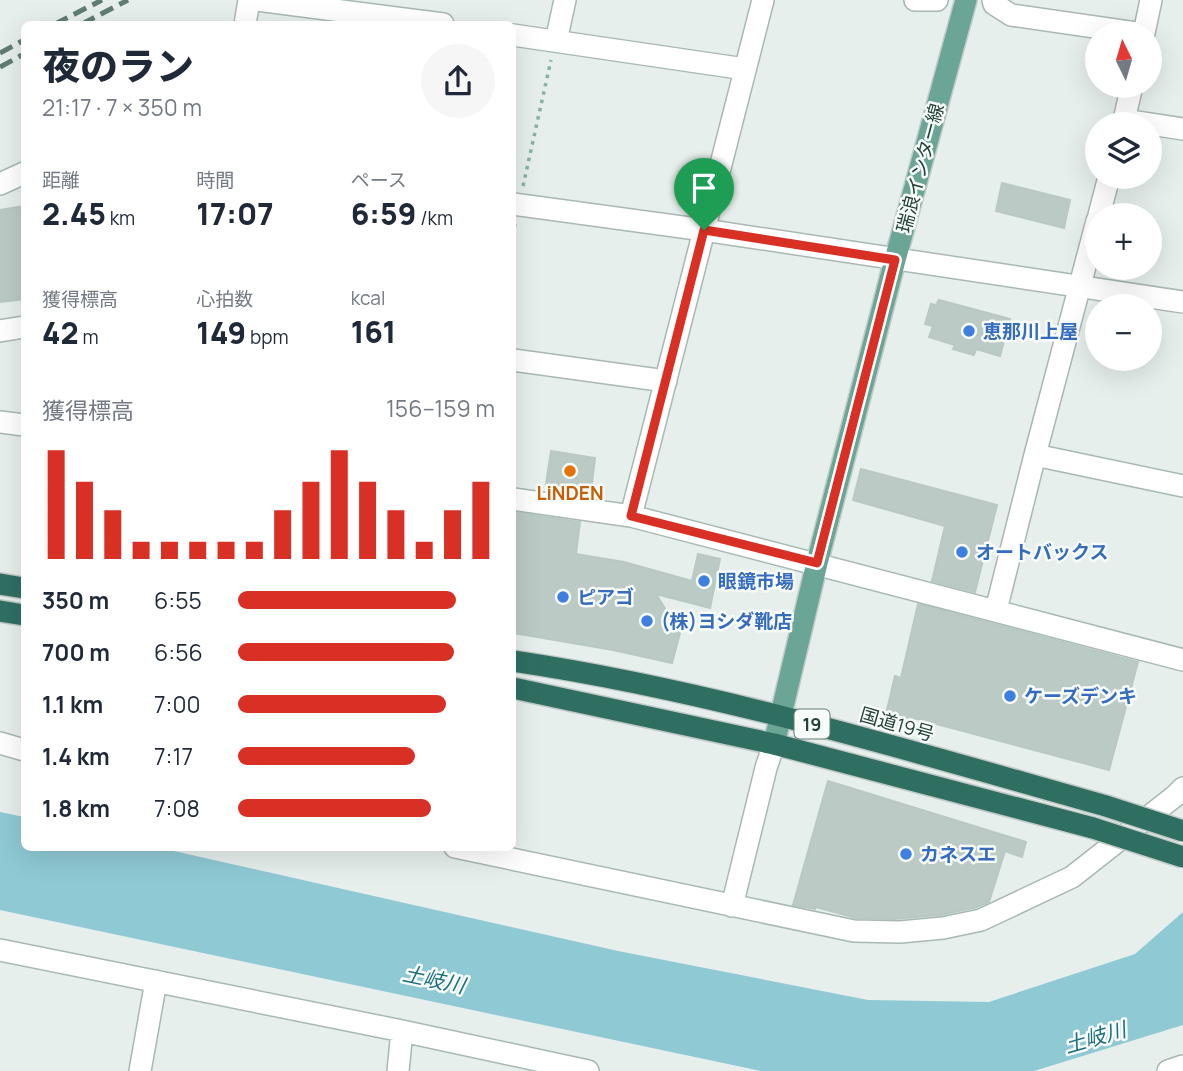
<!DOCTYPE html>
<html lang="ja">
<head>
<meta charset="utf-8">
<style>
	:root { --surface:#fff; --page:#f6f6f7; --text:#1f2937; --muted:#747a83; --accent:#d93025 }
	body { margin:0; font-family:Manrope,"Noto Sans JP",sans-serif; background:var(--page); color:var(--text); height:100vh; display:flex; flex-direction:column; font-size:26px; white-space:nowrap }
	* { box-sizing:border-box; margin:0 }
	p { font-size:23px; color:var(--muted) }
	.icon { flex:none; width:38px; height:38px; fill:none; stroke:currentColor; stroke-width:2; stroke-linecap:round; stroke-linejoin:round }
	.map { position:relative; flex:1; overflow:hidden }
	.sheet { position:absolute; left:21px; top:21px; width:495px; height:830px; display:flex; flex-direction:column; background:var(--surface); border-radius:10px; box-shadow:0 7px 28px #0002 }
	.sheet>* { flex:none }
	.needle { width:46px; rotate:355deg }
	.tools { position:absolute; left:1085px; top:21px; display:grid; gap:14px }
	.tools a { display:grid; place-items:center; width:77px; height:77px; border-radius:50%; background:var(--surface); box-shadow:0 7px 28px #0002; font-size:35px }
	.pin { position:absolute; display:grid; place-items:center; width:60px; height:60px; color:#fff; margin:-72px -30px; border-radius:50% 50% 50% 0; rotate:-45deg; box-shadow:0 0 7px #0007 }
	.pin .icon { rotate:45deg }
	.round { display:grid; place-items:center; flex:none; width:74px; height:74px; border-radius:37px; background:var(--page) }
	.summary { display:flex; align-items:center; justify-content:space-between; height:119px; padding:0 21px }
	h1 { font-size:38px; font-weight:800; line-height:52px }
	.figures { display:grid; grid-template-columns:repeat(3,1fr); gap:10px; height:119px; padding:7px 21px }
	.figures div { display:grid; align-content:center }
	.figures b { font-size:30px; font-weight:800 }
	.figures small { font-size:19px; font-weight:400 }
	.figures p { font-size:19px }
	.chart { height:196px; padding:14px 21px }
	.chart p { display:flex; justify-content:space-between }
	.chart svg { width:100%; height:126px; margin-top:7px; stroke:var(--accent); stroke-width:6 }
	ul { padding:0 21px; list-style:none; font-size:23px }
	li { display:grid; grid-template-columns:112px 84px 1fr; align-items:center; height:52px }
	li i { height:18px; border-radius:9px; background:var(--accent) }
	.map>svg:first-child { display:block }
	.water { fill:#8ec9d4 }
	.building { fill:#bbcac4; stroke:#b8c9c2; stroke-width:2 }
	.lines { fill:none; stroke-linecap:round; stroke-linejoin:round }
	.minor-casing { stroke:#a8b8b2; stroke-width:24 }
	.major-casing { stroke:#c2cac8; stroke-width:24 }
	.highway-casing { stroke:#c2cac8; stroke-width:24 }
	.path { stroke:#86b3a5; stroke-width:3.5; stroke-dasharray:3.5 5; stroke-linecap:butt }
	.minor { stroke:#fff; stroke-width:21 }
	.major { stroke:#6aa596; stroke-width:21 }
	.highway { stroke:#2f6f62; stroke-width:21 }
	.rail { stroke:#5f7d75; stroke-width:5; stroke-dasharray:14 7; stroke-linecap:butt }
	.highway-bridge-casing { stroke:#c2cac8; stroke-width:24; stroke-linecap:butt }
	.highway-bridge { stroke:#2f6f62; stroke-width:21 }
	.route-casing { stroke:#fff; stroke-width:14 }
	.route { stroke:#d93025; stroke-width:9 }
	.shop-dot { fill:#3f7fe0; stroke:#f7fbf9; stroke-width:2.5 }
	.food-dot { fill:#e8710a; stroke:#f7fbf9; stroke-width:2.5 }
	.labels { text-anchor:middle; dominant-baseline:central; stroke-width:5; stroke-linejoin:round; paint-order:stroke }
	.shield { fill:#f7fbf9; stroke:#637a73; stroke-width:2 }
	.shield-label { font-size:18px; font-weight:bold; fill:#24423a }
	.street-label { font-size:19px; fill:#24423a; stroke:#f7fbf9 }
	.shop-label { font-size:19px; font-weight:bold; fill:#366cbe; stroke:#f7fbf9; text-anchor:start }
	.food-label { font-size:19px; font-weight:bold; fill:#c56008; stroke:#f7fbf9 }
	.water-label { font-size:21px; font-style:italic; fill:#1c6f80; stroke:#f7fbf9 }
</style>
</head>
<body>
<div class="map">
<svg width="1183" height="1071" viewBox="0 0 1183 1071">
	<rect width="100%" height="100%" fill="#e6efeb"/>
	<path class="water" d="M 0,812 L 24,817 L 24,847 L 156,847 L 618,951 L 868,1000 L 989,1002 L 1135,954 L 1183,912 L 1183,1025 L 1034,1071 L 761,1071 L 0,910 Z"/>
	<path class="building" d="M 1002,183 L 1070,200 L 1064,228 L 996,211 Z
		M 24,206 L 24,299 L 0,302 L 0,210 Z
		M 939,300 L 1010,319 L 1000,356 L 976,349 L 974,355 L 953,349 L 955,345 L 929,337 L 933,326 L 925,324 L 931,304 L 936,305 Z
		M 551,451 L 595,458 L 591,491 L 546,484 Z
		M 861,469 L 997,505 L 975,592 L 932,581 L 945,526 L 853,500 Z
		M 513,512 L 580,522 L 576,554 L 624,562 L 692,581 L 698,554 L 720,559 L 710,608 L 656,594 L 680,633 L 672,663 L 613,650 L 513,633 Z
		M 918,604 L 1138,662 L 1109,770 L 914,718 L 913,722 L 886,714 L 895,676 L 901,678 Z
		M 828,781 L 1026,842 L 1022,857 L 1005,851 L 989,902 L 977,907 L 941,915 L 893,919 L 856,918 L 816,907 L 815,909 L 793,905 Z"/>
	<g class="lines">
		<defs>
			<path id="minor" d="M 257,0 L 443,24
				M 915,0 L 937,0
				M 993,0 L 994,4 L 1011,15 L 1136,33
				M 245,24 L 249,0
				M 1144,33 L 1151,0
				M 513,35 L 745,69
				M 556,41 L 565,0
				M 1124,120 L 1183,129
				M 1123,124 L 1132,86
				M 0,184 L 24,173
				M 513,204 L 704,230 L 1183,302
				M 1099,215 L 1109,177
				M 0,331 L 24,327
				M 513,360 L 666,381
				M 0,422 L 24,425
				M 1035,455 L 1183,486
				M 513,499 L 631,516 L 1183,660
				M 631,516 L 763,0
				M 996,610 L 1035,455 L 1097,221
				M 0,743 L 24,750
				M 455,847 L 854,931 L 900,932 L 943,928 L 981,920 L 1072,877 L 1175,796 L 1183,788
				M 732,906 L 766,768 L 774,744
				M 0,950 L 402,1031 L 588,1071
				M 140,1071 L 156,981
				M 398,1071 L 402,1031
				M 1168,1071 L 1183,1066"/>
			<path id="major" d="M 774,744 L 817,563 L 895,260 L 966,0"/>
			<path id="highway" d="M 0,584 L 24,588
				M 0,611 L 24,615
				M 513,661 C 715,691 910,751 1106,806
				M 513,688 L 774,744 L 1093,828"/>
		</defs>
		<use href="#minor" class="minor-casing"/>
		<use href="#major" class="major-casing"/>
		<use href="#highway" class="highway-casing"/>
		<path class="path" d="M 523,186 L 551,60
			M 513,235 L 515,224"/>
		<use href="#minor" class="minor"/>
		<use href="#major" class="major"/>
		<use href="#highway" class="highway"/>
		<path class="rail" d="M 55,24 L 102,0
			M 82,24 L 128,0
			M 0,53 L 24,40
			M 0,67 L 24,54"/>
		<defs>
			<path id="highway-bridge" d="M 1106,806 L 1183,831
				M 1093,828 L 1183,857"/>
		</defs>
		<use href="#highway-bridge" class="highway-bridge-casing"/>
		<use href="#highway-bridge" class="highway-bridge"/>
	</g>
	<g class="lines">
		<defs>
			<path id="route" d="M 704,230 L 895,260 L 817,563 L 631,516 Z"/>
		</defs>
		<use href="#route" class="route-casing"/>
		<use href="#route" class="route"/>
	</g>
	<g class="shop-dot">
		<circle cx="969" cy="331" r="7"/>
		<circle cx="962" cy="552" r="7"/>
		<circle cx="704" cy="581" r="7"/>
		<circle cx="563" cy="597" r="7"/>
		<circle cx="647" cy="621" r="7"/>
		<circle cx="1010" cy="696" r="7"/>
		<circle cx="906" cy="854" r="7"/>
	</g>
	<circle class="food-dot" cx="570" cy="471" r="7"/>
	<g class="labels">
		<rect class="shield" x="794.5" y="709.5" width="35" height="29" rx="5"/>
		<g class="shield-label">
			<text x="812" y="724">19</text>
		</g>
		<g class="street-label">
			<text transform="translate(920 168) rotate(-75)">瑞浪インター線</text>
			<text transform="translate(897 724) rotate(16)">国道19号</text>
		</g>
		<g class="shop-label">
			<text x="983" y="331">恵那川上屋</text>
			<text x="976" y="552">オートバックス</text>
			<text x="718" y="581">眼鏡市場</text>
			<text x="577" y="597">ピアゴ</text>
			<text x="661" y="621">(株)ヨシダ靴店</text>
			<text x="1024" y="696">ケーズデンキ</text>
			<text x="920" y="854">カネスエ</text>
		</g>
		<g class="food-label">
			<text x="570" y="493">LiNDEN</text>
		</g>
		<g class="water-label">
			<text transform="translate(434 979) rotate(12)">土岐川</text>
			<text transform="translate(1095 1037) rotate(-16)">土岐川</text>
		</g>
	</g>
</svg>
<div class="tools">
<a><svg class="needle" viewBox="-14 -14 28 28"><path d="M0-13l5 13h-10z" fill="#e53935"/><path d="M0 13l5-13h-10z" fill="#747a83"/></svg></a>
<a><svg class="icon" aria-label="layers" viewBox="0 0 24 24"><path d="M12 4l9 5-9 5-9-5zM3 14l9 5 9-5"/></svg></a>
<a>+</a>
<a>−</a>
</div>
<div class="pin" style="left:704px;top:230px;background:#1e9e55"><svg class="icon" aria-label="arrive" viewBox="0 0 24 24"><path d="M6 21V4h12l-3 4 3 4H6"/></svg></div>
<section class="sheet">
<div class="summary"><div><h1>夜のラン</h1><p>21:17 · 7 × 350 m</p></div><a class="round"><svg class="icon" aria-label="share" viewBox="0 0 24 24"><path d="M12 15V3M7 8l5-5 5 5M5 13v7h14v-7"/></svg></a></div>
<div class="figures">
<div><p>距離</p><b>2.45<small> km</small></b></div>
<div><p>時間</p><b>17:07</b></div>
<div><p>ペース</p><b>6:59<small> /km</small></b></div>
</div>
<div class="figures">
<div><p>獲得標高</p><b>42<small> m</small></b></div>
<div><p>心拍数</p><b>149<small> bpm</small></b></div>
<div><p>kcal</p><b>161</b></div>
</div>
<div class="chart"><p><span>獲得標高</span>156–159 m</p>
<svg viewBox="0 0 160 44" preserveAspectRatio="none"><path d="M5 44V6M15 44V17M25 44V27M35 44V38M45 44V38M55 44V38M65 44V38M75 44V38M85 44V27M95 44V17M105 44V6M115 44V17M125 44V27M135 44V38M145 44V27M155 44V17"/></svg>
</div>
<ul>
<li><b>350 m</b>6:55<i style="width:85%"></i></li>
<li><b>700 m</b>6:56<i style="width:84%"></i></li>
<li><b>1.1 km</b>7:00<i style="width:81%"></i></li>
<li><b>1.4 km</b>7:17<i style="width:69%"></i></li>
<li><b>1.8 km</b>7:08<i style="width:75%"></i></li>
</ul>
</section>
</div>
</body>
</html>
